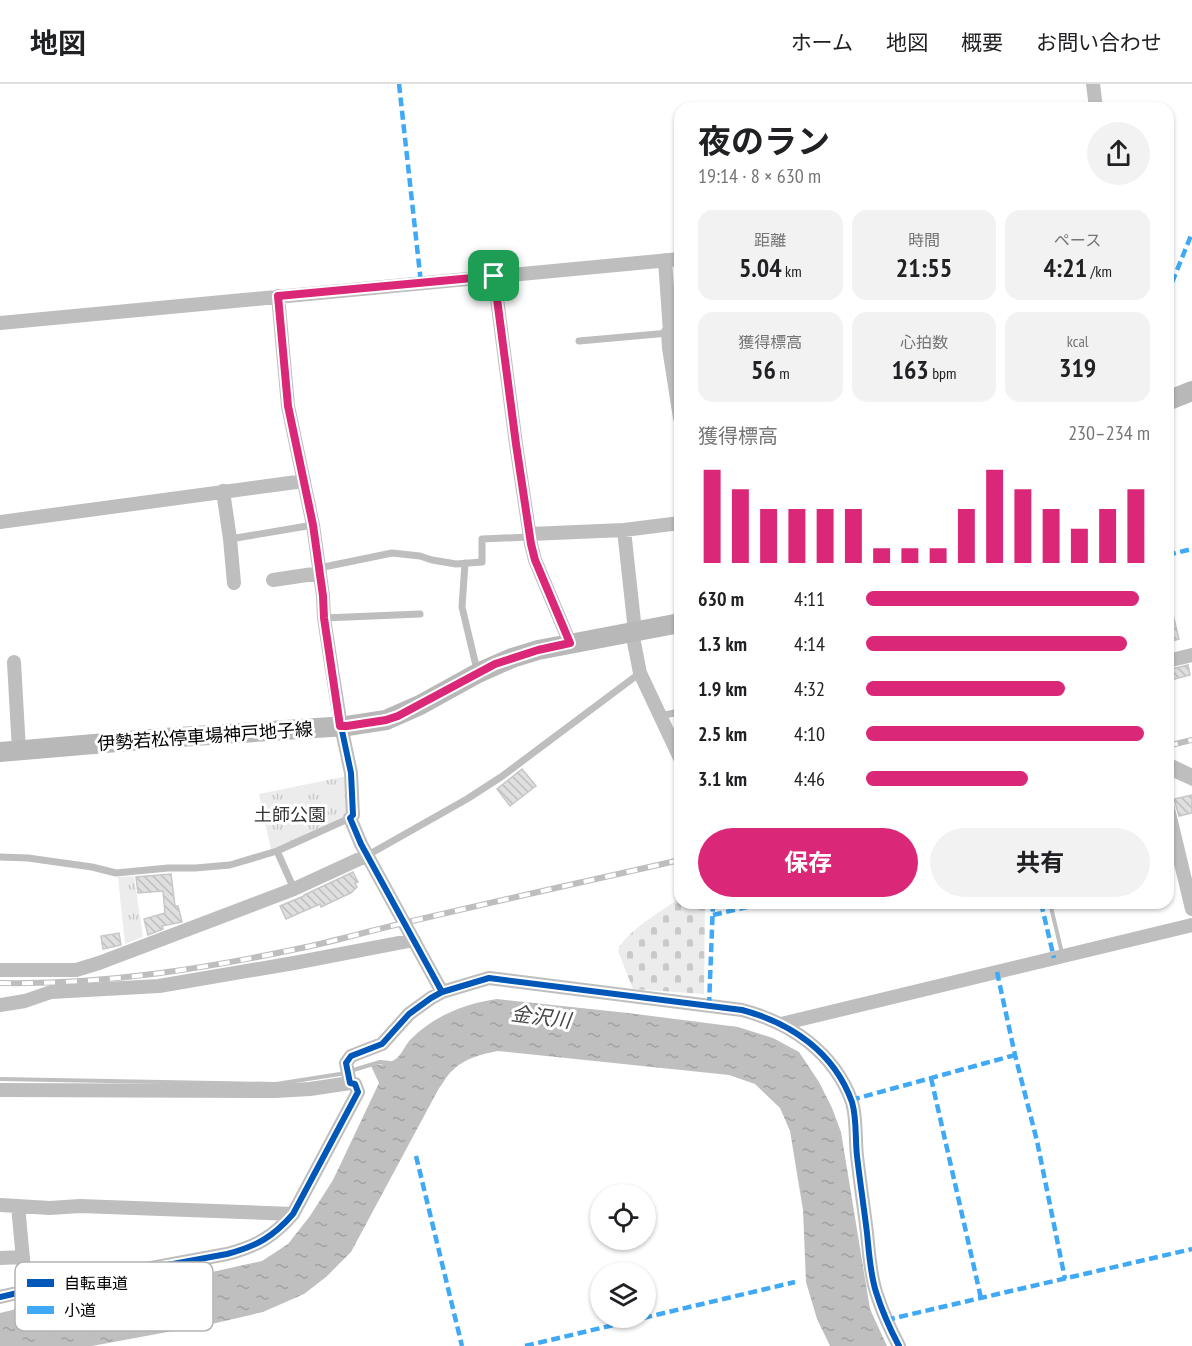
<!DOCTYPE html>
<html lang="ja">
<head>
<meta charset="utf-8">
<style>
	:root { --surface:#fff; --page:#f2f2f2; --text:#202124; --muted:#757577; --line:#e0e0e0; --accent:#db2777 }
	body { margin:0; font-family:"PT Sans Narrow","Noto Sans JP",sans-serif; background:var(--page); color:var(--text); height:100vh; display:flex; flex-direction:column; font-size:22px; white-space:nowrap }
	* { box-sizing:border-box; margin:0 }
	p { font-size:20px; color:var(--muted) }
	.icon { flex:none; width:33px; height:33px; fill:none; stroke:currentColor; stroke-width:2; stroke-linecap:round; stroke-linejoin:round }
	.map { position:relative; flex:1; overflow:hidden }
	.panel { position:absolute; left:674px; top:18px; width:500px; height:807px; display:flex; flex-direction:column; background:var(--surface); border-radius:18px; box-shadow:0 2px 4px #0004 }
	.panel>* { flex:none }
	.tools { position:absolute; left:590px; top:1100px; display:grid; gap:12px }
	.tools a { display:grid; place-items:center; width:66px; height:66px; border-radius:50%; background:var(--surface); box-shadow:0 2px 4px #0004; font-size:30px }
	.pin { position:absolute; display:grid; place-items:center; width:51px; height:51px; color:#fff; margin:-26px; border-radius:12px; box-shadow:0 3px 9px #0006 }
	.round { display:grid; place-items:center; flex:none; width:63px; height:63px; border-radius:32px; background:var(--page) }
	.summary { display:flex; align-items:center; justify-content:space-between; height:102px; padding:0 24px }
	h1 { font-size:33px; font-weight:700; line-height:45px }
	.stats { display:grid; grid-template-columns:repeat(3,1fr); gap:9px; height:102px; padding:6px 24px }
	.stats div { display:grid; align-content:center; border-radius:15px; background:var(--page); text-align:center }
	.stats b { font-size:26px; font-weight:700 }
	.stats small { font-size:16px; font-weight:400 }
	.stats p { font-size:16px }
	.chart { height:168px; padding:12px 24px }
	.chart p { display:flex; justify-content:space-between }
	.chart svg { width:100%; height:108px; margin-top:6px; stroke:var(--accent); stroke-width:6 }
	.button { display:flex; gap:12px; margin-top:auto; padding:12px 24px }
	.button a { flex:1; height:69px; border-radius:36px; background:var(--accent); color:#fff; font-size:24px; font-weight:700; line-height:69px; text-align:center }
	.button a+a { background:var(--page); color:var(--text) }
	ul { padding:0 24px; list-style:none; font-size:20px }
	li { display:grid; grid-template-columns:96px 72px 1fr; align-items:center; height:45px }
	li i { height:15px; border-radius:8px; background:var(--accent) }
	header { display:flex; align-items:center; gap:36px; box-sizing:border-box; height:84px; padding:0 30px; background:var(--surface); border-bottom:2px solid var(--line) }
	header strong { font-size:28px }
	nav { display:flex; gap:33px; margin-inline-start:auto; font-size:21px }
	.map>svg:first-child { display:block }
	.grass { fill:url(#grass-tufts) }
	.cemetery { fill:url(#cemetery-stones) }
	.water { fill:url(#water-ripples) }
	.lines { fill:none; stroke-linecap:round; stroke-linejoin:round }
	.stream { stroke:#bfbfbf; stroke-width:4 }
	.building { fill:url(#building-back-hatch); stroke:#c7c7c7; stroke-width:1.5 }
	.service { stroke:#bebebe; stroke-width:7 }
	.minor { stroke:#bebebe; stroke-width:14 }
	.secondary { stroke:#b8b8b8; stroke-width:20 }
	.rail-casing { stroke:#bebebe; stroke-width:6 }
	.rail { stroke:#fff; stroke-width:4; stroke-dasharray:11; stroke-linecap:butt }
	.quiet { stroke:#3fa9f5; stroke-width:4.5; stroke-dasharray:9 4.5; stroke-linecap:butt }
	.cycleway-casing { stroke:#fff; stroke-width:10 }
	.cycleway { stroke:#0057b8; stroke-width:6 }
	.route-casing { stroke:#fff; stroke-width:12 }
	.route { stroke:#db2777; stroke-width:8 }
	.labels { text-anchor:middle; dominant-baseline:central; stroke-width:6; stroke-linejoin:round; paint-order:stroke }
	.street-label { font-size:18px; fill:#000; stroke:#fff }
	.park-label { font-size:18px; fill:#333; stroke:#fff }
	.water-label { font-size:20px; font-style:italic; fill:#444; stroke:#fff }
	.key { fill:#fff; stroke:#b2b2b2; stroke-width:1.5 }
	.key-label { font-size:16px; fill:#000 }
</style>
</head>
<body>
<header>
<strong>地図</strong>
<nav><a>ホーム</a><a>地図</a><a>概要</a><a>お問い合わせ</a></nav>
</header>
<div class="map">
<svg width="1192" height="1262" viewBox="0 0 1192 1262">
	<defs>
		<pattern id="grass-tufts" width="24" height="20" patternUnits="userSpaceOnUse" patternTransform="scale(1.5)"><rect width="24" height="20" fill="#ececec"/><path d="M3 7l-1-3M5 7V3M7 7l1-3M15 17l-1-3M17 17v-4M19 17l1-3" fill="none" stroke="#c9c9c9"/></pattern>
		<pattern id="cemetery-stones" width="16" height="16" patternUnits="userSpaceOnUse" patternTransform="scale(1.5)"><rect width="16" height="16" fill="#ececec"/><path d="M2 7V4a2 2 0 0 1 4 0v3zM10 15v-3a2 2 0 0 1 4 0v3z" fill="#c9c9c9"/></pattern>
		<pattern id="water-ripples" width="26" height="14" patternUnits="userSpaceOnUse" patternTransform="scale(1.5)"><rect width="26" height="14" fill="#bfbfbf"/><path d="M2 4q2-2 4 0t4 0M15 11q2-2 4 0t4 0" fill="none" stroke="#a2a2a2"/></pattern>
		<pattern id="building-back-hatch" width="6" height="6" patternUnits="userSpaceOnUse" patternTransform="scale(1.5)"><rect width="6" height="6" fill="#dfdfdf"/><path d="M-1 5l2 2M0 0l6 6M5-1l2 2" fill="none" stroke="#bebebe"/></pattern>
	</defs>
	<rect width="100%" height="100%" fill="#fff"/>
	<path class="grass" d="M 347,692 L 348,731 L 271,766 L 259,710 Z
		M 134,792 L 143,853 L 125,860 L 118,793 Z"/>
	<path class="cemetery" d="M 679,814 L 680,819 L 705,819 L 704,910 L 633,905 L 618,867 C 623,849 664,826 679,814 Z"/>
	<path class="water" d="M 497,915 L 628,929 L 738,943 L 773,954 L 799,968 L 819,998 L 832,1024 L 841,1048 L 870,1225 L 887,1262 L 830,1262 L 817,1235 L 806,1198 L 803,1126 L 790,1047 L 780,1024 L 755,1000 L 729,991 L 498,967 C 482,970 465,974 453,986 C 447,991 443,999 438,1006 L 351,1168 L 326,1193 L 304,1210 L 263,1228 L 216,1239 L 92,1262 L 0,1262 L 0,1229 L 33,1221 L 153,1201 L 262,1177 L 288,1160 L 310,1132 L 333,1096 L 379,999 L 371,982 C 378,981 388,980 394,976 C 402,972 405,960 412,954 C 434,932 466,919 497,915 Z"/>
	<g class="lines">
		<path class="stream" d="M 1170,690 L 1192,700
			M 1050,819 L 1061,865
			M 0,995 L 276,1000 L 340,990 L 380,978 L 390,979"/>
	</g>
	<path class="building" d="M 1167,523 L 1171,523 L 1179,555 L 1167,559 Z
		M 1188,581 L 1190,591 L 1167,597 L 1167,586 Z
		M 522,685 L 536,702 L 510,722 L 497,705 Z
		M 1192,711 L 1192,729 L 1179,732 L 1174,715 Z
		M 353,788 L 358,798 L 355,799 L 357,803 L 351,809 L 321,823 L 320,820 L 286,835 L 280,822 L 304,812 L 304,811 Z
		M 171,790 L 175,822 L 178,822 L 182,838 L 162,842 L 163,845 L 148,851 L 144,835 L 165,829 L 163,807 L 138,809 L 136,793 Z
		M 119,849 L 121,861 L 103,865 L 101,852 Z"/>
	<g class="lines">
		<path class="service" d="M 579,257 L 680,248
			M 230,455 L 313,441
			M 465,479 L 462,523 L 477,586
			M 319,484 L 392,469 L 420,472 L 432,476 L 456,480 L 482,478 L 482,455 L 530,453
			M 324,534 L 420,530
			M 659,632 L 680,628
			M 277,767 L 294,805
			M 368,771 L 467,715 L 501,693 L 640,589
			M 0,773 L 28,774 L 92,783 L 116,789 L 168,784 L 195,784 L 230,781 L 277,767 L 350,734"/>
		<path class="minor" d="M 1093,0 L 1096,24
			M 665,176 L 670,248
			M 494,192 L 516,360 L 531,460 L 535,476 L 570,559
			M 278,212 L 288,322 L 313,441 L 323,512 L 324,534 L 332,586 L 341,642 L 351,689 L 353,731 L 350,734 L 361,760 L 442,908
			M 0,239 L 680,175
			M 668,248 L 669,264 L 680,334
			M 223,407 L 230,455 L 234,499
			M 0,438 L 304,397
			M 624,446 L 635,547
			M 530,450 L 624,446 L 680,439
			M 273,496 L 320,489
			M 632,548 L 640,589 L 680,674
			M 1167,577 L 1192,571
			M 14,578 L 19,667
			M 1167,680 L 1192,692
			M 1167,721 L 1192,825
			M 0,886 L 76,886 L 99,879 L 294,805 L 368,771
			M 0,921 L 25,917 L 51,908 L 159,902 L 294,879 L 414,856
			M 781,940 L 1192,841
			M 0,1006 L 275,1007 L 310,1005 L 350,999
			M 0,1121 L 50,1124 L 80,1122 L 293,1130
			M 18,1122 L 26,1207
			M 0,1174 L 23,1173
			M 0,1213 L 26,1207 L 227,1170 C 257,1162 273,1153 293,1130 L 358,1008 L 355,1000 L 350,999 L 346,979 L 351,972 L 382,960 L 409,930 L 431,914 L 442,908 L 489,894 L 742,926 C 791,939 834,968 852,1018 C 857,1035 855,1055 857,1072 C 860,1098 864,1124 867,1149 C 869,1168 870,1189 876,1208 C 882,1227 890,1245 899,1262"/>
		<path class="secondary" d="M 1167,317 L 1192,307
			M 0,668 L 164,654 L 347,642 L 386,636 L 420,621 L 478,589 L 512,574 L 538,566 L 680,539"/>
		<defs>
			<path id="rail" d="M 1167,662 L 1192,656
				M 0,899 C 105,901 209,884 311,862 C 342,855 373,846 404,839 C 496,817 588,797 680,776"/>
		</defs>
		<use href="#rail" class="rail-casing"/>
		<use href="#rail" class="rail"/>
		<path class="quiet" d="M 399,0 L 421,199
			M 1167,211 L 1192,149
			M 1167,471 L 1192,465
			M 1041,819 L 1054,874
			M 713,831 L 764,819
			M 997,888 L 1015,971 L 1037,1057 L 1065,1195
			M 709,922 L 713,819
			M 931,994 L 981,1214
			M 851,1016 L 1015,971
			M 416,1072 L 462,1262
			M 886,1236 L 1192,1165
			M 525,1262 L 795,1198"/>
		<defs>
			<path id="cycleway" d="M 278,212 L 288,322 L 313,441 L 323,512 L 324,534 L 332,586 L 341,642 L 351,689 L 353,731 L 350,734 L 361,760 L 442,908
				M 0,1213 L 26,1207 L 227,1170 C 257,1162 273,1153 293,1130 L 358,1008 L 355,1000 L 350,999 L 346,979 L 351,972 L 382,960 L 409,930 L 431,914 L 442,908 L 489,894 L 742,926 C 791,939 834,968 852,1018 C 857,1035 855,1055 857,1072 C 860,1098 864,1124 867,1149 C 869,1168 870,1189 876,1208 C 882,1227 890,1245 899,1262"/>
		</defs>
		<use href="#cycleway" class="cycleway-casing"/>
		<use href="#cycleway" class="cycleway"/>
	</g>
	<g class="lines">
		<defs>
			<path id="route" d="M 494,192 L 516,360 L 531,460 L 535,476 L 570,559 L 538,566 L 495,580 L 398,632 L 386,636 L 347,642 L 340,642 L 324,534 L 323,512 L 313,441 L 288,322 L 278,212 Z"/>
		</defs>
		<use href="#route" class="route-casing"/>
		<use href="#route" class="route"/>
	</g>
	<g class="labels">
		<g class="street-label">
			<text transform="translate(205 652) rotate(-4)">伊勢若松停車場神戸地子線</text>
		</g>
		<g class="park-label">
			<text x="290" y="730">土師公園</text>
		</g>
		<g class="water-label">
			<text transform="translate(541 933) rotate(7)">金沢川</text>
		</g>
	</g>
	<rect x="15" y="1178" width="198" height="69" rx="9" class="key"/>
	<rect x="27" y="1195" width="27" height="8" fill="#0057b8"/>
	<rect x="27" y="1222" width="27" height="8" fill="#3fa9f5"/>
	<g class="key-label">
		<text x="64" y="1205">自転車道</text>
		<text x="64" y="1232">小道</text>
	</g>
</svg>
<div class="tools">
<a><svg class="icon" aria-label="locate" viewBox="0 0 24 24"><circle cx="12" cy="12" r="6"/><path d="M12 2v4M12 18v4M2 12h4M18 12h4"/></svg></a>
<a><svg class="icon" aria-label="layers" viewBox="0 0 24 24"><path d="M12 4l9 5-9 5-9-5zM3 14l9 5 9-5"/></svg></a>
</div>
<div class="pin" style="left:494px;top:192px;background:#1e9e55"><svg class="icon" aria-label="arrive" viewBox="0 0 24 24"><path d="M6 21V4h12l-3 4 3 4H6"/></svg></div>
<section class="panel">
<div class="summary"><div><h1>夜のラン</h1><p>19:14 · 8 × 630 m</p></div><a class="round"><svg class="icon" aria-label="share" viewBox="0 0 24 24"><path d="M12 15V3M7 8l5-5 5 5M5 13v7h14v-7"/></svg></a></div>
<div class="stats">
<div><p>距離</p><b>5.04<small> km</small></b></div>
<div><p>時間</p><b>21:55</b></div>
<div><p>ペース</p><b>4:21<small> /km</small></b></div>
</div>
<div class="stats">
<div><p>獲得標高</p><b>56<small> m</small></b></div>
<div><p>心拍数</p><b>163<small> bpm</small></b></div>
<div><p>kcal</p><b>319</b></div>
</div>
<div class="chart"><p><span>獲得標高</span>230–234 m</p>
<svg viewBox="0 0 160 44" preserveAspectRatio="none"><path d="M5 44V6M15 44V14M25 44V22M35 44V22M45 44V22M55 44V22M65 44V38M75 44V38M85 44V38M95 44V22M105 44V6M115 44V14M125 44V22M135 44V30M145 44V22M155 44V14"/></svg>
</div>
<ul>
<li><b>630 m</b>4:11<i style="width:96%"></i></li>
<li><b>1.3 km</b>4:14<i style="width:92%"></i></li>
<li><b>1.9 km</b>4:32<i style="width:70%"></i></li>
<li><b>2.5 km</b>4:10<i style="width:98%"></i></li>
<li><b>3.1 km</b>4:46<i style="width:57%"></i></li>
</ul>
<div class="button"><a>保存</a><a>共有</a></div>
</section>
</div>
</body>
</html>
